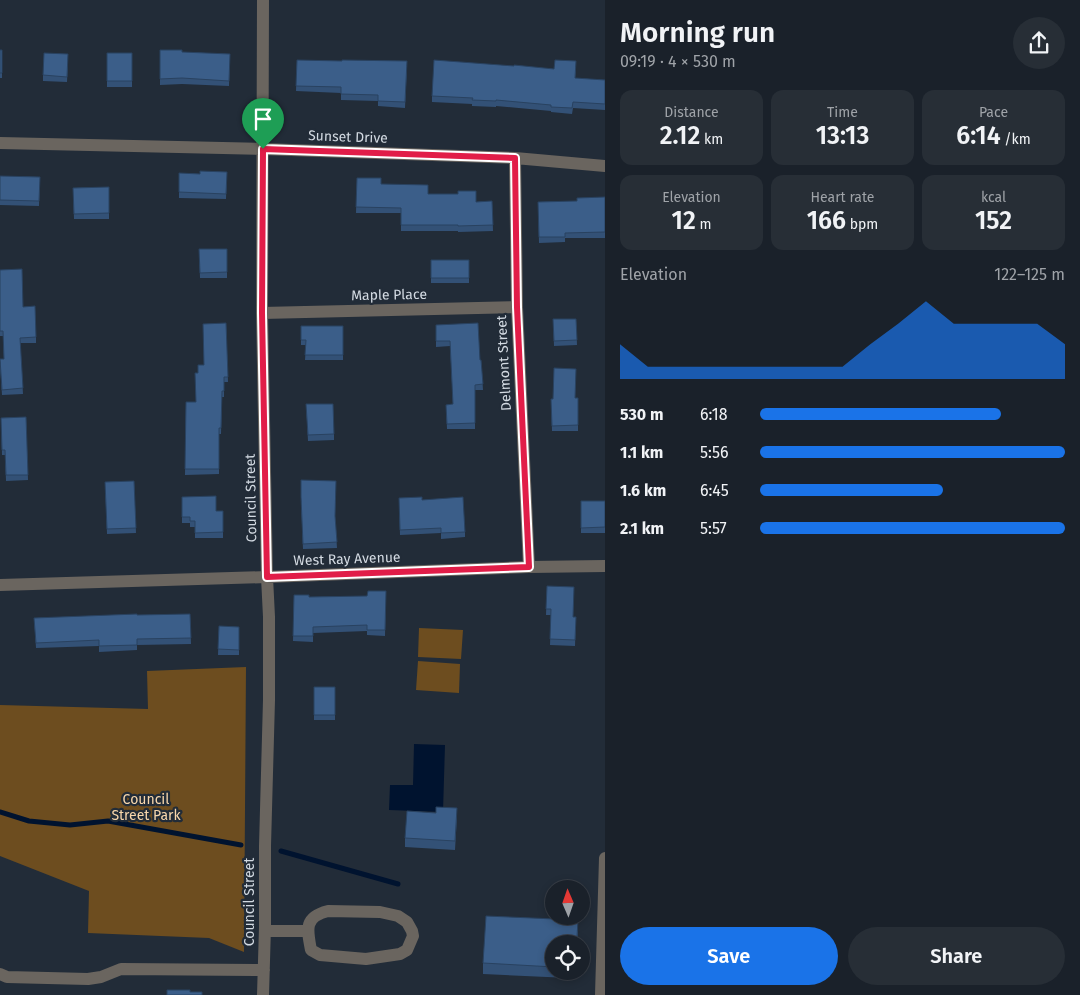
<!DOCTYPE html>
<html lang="en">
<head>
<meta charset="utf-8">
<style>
	:root { --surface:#1a212a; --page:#272e36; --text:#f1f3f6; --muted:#9fa3a8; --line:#383e47; --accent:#1a73e8 }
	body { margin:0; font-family:"Fira Sans",sans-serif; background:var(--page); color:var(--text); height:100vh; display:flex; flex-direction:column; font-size:19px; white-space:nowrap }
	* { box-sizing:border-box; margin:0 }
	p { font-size:16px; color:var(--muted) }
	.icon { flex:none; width:28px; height:28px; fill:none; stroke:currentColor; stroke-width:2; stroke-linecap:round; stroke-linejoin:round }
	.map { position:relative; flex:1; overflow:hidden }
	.side { display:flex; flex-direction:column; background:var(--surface); width:475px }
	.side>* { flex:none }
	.needle { width:32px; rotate:358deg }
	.tools { position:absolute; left:545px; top:880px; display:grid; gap:10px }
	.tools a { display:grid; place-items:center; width:45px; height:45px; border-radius:50%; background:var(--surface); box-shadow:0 2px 8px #0003,0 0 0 1px var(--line); font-size:25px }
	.pin { position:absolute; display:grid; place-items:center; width:42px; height:42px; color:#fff; margin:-51px -21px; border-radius:50% 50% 50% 0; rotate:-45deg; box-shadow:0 0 5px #0007 }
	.pin .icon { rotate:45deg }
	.round { display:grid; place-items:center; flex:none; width:52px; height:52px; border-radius:26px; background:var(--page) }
	.headline { display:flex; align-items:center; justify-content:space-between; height:85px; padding:0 15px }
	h1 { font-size:28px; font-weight:600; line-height:38px }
	.stats { display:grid; grid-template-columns:repeat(3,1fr); gap:8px; height:85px; padding:5px 15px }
	.stats div { display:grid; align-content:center; border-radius:12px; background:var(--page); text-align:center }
	.stats b { font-size:25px; font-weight:600 }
	.stats small { font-size:14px; font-weight:400 }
	.stats p { font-size:14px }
	.chart { height:140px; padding:10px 15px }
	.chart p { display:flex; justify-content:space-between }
	.chart svg { width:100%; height:90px; margin-top:5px; fill:var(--accent); opacity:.7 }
	.cta { display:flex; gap:10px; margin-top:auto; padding:10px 15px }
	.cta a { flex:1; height:58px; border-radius:30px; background:var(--accent); color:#fff; font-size:20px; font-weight:600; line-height:58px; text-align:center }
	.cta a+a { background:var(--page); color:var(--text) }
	ul { padding:0 15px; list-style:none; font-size:16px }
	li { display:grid; grid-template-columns:80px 60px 1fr; align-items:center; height:38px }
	li i { height:12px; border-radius:6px; background:var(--accent) }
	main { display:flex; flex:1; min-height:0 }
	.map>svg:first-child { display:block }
	.green { fill:#6d4d1f }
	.water { fill:#00132f }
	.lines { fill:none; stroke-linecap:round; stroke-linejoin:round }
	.stream { stroke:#00132f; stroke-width:5 }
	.minor { stroke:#6a655f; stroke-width:12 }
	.wall { fill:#335176 }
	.building { fill:#3b5e89; stroke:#294260 }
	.route-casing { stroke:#fff; stroke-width:10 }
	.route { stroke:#e11d48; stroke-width:6 }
	.labels { text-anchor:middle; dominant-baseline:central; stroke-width:4.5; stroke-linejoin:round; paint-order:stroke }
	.street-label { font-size:14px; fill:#d3dae2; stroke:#222c38 }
	.park-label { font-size:14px; fill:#f8d7ac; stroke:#222c38 }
</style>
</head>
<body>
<main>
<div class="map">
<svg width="605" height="995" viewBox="0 0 605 995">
	<rect width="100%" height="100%" fill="#222c38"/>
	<path class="green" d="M 419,628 L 463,630 L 461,659 L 418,657 Z
		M 418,661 L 460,664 L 459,693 L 416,690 Z
		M 246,667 L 244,952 L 209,938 L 88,933 L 89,891 L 0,856 L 0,705 L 148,709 L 147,671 Z"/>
	<path class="water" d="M 414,744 L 445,745 L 443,812 L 389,810 L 390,785 L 413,785 Z"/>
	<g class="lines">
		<path class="stream" d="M 0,812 L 29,821 L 70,825 L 108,821 L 241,845
			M 281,851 L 398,884"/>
		<path class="minor" d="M 263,0 L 262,313 L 267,577 L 269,617 L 269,700 L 265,846 L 265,927 L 263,995
			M 0,143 L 263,149 L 515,158 L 605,166
			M 515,158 L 517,307 L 529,567
			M 262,313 L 517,307
			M 0,585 L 267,577 L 529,567 L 605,566
			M 328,911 L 380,912 L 398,916 L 407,922 L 412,931 L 413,936 L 407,950 L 400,954 L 366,959 L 320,955 L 311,950 C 307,929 304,917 328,911 Z
			M 265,931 L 308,931
			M 0,974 L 7,977 L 88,979 L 101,977 L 121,969 L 264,970
			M 601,995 L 605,858"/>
	</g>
	<path class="wall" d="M 0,50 L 2,50 L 2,78 L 0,78 Z
		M 160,50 L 182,52 L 230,54 L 229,86 L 182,84 L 160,85 Z
		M 107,53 L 132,53 L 132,87 L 107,87 Z
		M 68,60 L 67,82 L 43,81 L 43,75 Z
		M 297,60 L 407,66 L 405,108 L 378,106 L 378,101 L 341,100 L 341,93 L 296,91 Z
		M 514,66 L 554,69 L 576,67 L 575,78 L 605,80 L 605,110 L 573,108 L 572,114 L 551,112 L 551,111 L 496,106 L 496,107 L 472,106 L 472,104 L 432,102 L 432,96 Z
		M 227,172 L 226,199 L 179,198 L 179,173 L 200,174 Z
		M 0,176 L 40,177 L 39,206 L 0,205 Z
		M 357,178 L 381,184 L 428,194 L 476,202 L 492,201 L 493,231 L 458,232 L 458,231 L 401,231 L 401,213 L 356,213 Z
		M 109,187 L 109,219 L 74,219 L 73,188 Z
		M 605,197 L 605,238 L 565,238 L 565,242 L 539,243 L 538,202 L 577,201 Z
		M 199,249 L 227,249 L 227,278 L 200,278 Z
		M 431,260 L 469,260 L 469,283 L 431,283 Z
		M 0,270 L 23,307 L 36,337 L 36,343 L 20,343 L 23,394 L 2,395 L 0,365 L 4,359 L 3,336 L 0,336 Z
		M 553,319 L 576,319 L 577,345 L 554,346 Z
		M 226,323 L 228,382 L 224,382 L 224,397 L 222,397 L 221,434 L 219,434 L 219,474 L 185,475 L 186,402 L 196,402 L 204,365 Z
		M 436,325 L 480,360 L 481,360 L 483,390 L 475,390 L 475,429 L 447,429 L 446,405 L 453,404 L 450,346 L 436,347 Z
		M 301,326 L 343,326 L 343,360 L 305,360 L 306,345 L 301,345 Z
		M 578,398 L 578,431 L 552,431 L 551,399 Z
		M 306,404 L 334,434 L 334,440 L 308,441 Z
		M 26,417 L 28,480 L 6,481 L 5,455 L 2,455 L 1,418 Z
		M 134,481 L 136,533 L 107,534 L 105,482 Z
		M 182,497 L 216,511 L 223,511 L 223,538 L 195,538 L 195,527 L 190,527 L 190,523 L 182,523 Z
		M 399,498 L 422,500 L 465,532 L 465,537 L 441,539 L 441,533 L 400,535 Z
		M 581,501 L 605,501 L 605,533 L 581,533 Z
		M 301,502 L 335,518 L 337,548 L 303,549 Z
		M 547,586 L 573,617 L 576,617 L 575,646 L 550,645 L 551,615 L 546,615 Z
		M 386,591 L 385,636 L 367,635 L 367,631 L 313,633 L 313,642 L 293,641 L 294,595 L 309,597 L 367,596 Z
		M 190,614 L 191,644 L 137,645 L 137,650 L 99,652 L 99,646 L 36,648 L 34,618 Z
		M 219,626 L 239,627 L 239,655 L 218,655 Z
		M 314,687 L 335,687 L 335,720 L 314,720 Z
		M 457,816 L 455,850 L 405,847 L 405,838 Z
		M 578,931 L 577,944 L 554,944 L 554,971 L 569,971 L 569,978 L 483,974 L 483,963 Z"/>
	<path class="building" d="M 0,50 L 2,50 L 2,73 L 0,73 Z
		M 160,50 L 182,50 L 182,52 L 230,54 L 229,81 L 182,78 L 160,79 Z
		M 44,53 L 68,54 L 67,77 L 43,75 Z
		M 107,53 L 132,53 L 132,81 L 107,81 Z
		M 297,60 L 342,61 L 342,60 L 407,61 L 405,102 L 378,101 L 378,95 L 341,94 L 341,87 L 296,86 Z
		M 434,60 L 514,66 L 514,65 L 554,69 L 555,60 L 576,61 L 575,78 L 605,80 L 605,104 L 573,102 L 572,108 L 551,107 L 551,105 L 496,100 L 496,101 L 472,100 L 473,98 L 432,96 Z
		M 200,171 L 227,172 L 226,194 L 179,192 L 179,173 L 200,174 Z
		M 0,176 L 40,177 L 39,201 L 0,200 Z
		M 357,178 L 381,178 L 381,184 L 428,185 L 428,194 L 458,194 L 458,191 L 476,191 L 476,202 L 492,201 L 493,225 L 458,226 L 458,225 L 401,225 L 401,208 L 356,207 Z
		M 109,187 L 109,213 L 74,214 L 73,188 Z
		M 605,197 L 605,232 L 565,233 L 565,237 L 539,237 L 538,202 L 577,201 L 577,198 Z
		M 199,249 L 227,249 L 227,272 L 200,273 Z
		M 431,260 L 469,260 L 469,278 L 431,278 Z
		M 22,269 L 23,307 L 35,306 L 36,337 L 20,338 L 23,388 L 2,390 L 0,359 L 4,359 L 3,331 L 0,331 L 0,270 Z
		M 553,319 L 576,319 L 577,340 L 554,341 Z
		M 226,323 L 228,377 L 224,377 L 224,391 L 222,391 L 221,428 L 219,428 L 219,469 L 185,469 L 186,402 L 196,402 L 195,373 L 198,373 L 198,365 L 204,365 L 203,324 Z
		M 478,323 L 480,360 L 481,360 L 483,384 L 475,385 L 475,423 L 447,424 L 446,405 L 453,404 L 450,341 L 436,341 L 436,325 Z
		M 301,326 L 343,326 L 343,355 L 305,355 L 306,340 L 301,340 Z
		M 554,368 L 576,369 L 575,398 L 578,398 L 578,425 L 552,426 L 551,399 L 553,399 Z
		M 306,404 L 333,404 L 334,434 L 308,435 Z
		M 26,417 L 28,475 L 6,475 L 5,450 L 2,450 L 1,418 Z
		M 301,480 L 336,481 L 335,516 L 337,542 L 303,544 L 301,497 Z
		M 134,481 L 136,528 L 107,529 L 105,482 Z
		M 216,496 L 216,511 L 223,511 L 223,532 L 195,533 L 195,521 L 190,521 L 190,517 L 182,517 L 182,497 Z
		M 422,497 L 422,500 L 463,497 L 465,532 L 441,533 L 441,528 L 400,530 L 399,498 Z
		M 581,501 L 605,501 L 605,527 L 581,528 Z
		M 547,586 L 574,587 L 573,617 L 576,617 L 575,640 L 550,639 L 551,609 L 546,609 Z
		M 368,591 L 386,591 L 385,630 L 367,630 L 367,625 L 313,627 L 313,636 L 293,636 L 294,595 L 309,595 L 309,597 L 367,596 Z
		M 137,614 L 137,615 L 190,614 L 191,638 L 137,639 L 137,645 L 99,646 L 99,640 L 36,643 L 34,618 Z
		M 219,626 L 239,627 L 239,650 L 218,649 Z
		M 314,687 L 335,687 L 335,715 L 314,715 Z
		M 436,807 L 457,808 L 455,841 L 405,838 L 407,811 L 436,813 Z
		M 486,916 L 578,920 L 577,937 L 570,937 L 570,944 L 554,944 L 554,967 L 483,963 Z
		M 167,990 L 190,990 L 190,992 L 202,992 L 202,995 L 167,995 Z"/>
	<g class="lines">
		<defs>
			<path id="route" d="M 263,149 L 515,158 L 517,307 L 529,567 L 267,577 L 262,313 Z"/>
		</defs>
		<use href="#route" class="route-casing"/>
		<use href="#route" class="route"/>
	</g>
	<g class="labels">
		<g class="street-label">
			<text transform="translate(348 137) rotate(2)">Sunset Drive</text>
			<text transform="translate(389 295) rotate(-1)">Maple Place</text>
			<text transform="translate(504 363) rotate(-93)">Delmont Street</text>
			<text transform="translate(251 498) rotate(-91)">Council Street</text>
			<text transform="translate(347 559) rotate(-2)">West Ray Avenue</text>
			<text transform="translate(249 902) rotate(-90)">Council Street</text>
		</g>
		<g class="park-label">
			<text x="146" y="799">Council<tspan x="146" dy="16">Street Park</tspan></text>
		</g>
	</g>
</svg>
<div class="tools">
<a><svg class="needle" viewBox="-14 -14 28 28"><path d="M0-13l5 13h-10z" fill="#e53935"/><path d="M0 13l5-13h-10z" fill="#9fa3a8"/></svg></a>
<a><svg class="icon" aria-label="locate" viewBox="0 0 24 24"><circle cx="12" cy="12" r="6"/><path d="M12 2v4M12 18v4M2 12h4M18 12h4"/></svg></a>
</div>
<div class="pin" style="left:263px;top:149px;background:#1e9e55"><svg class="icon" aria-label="arrive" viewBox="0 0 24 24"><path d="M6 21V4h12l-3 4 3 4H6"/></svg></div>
</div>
<section class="side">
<div class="headline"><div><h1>Morning run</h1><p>09:19 · 4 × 530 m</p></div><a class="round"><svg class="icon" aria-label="share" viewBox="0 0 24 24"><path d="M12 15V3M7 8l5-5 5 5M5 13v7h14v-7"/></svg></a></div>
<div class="stats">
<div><p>Distance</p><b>2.12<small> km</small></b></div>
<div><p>Time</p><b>13:13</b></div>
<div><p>Pace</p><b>6:14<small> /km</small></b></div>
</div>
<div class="stats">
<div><p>Elevation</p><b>12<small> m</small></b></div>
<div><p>Heart rate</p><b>166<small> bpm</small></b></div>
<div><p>kcal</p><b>152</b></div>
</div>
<div class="chart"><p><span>Elevation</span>122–125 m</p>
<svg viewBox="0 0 160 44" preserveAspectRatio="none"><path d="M0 44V27L10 38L20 38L30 38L40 38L50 38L60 38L70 38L80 38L90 27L100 17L110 6L120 17L130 17L140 17L150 17L160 27V44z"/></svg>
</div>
<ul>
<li><b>530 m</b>6:18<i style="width:79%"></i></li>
<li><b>1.1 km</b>5:56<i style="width:100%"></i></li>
<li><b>1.6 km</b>6:45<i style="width:60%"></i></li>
<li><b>2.1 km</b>5:57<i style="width:100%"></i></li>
</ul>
<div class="cta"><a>Save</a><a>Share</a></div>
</section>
</main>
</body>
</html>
